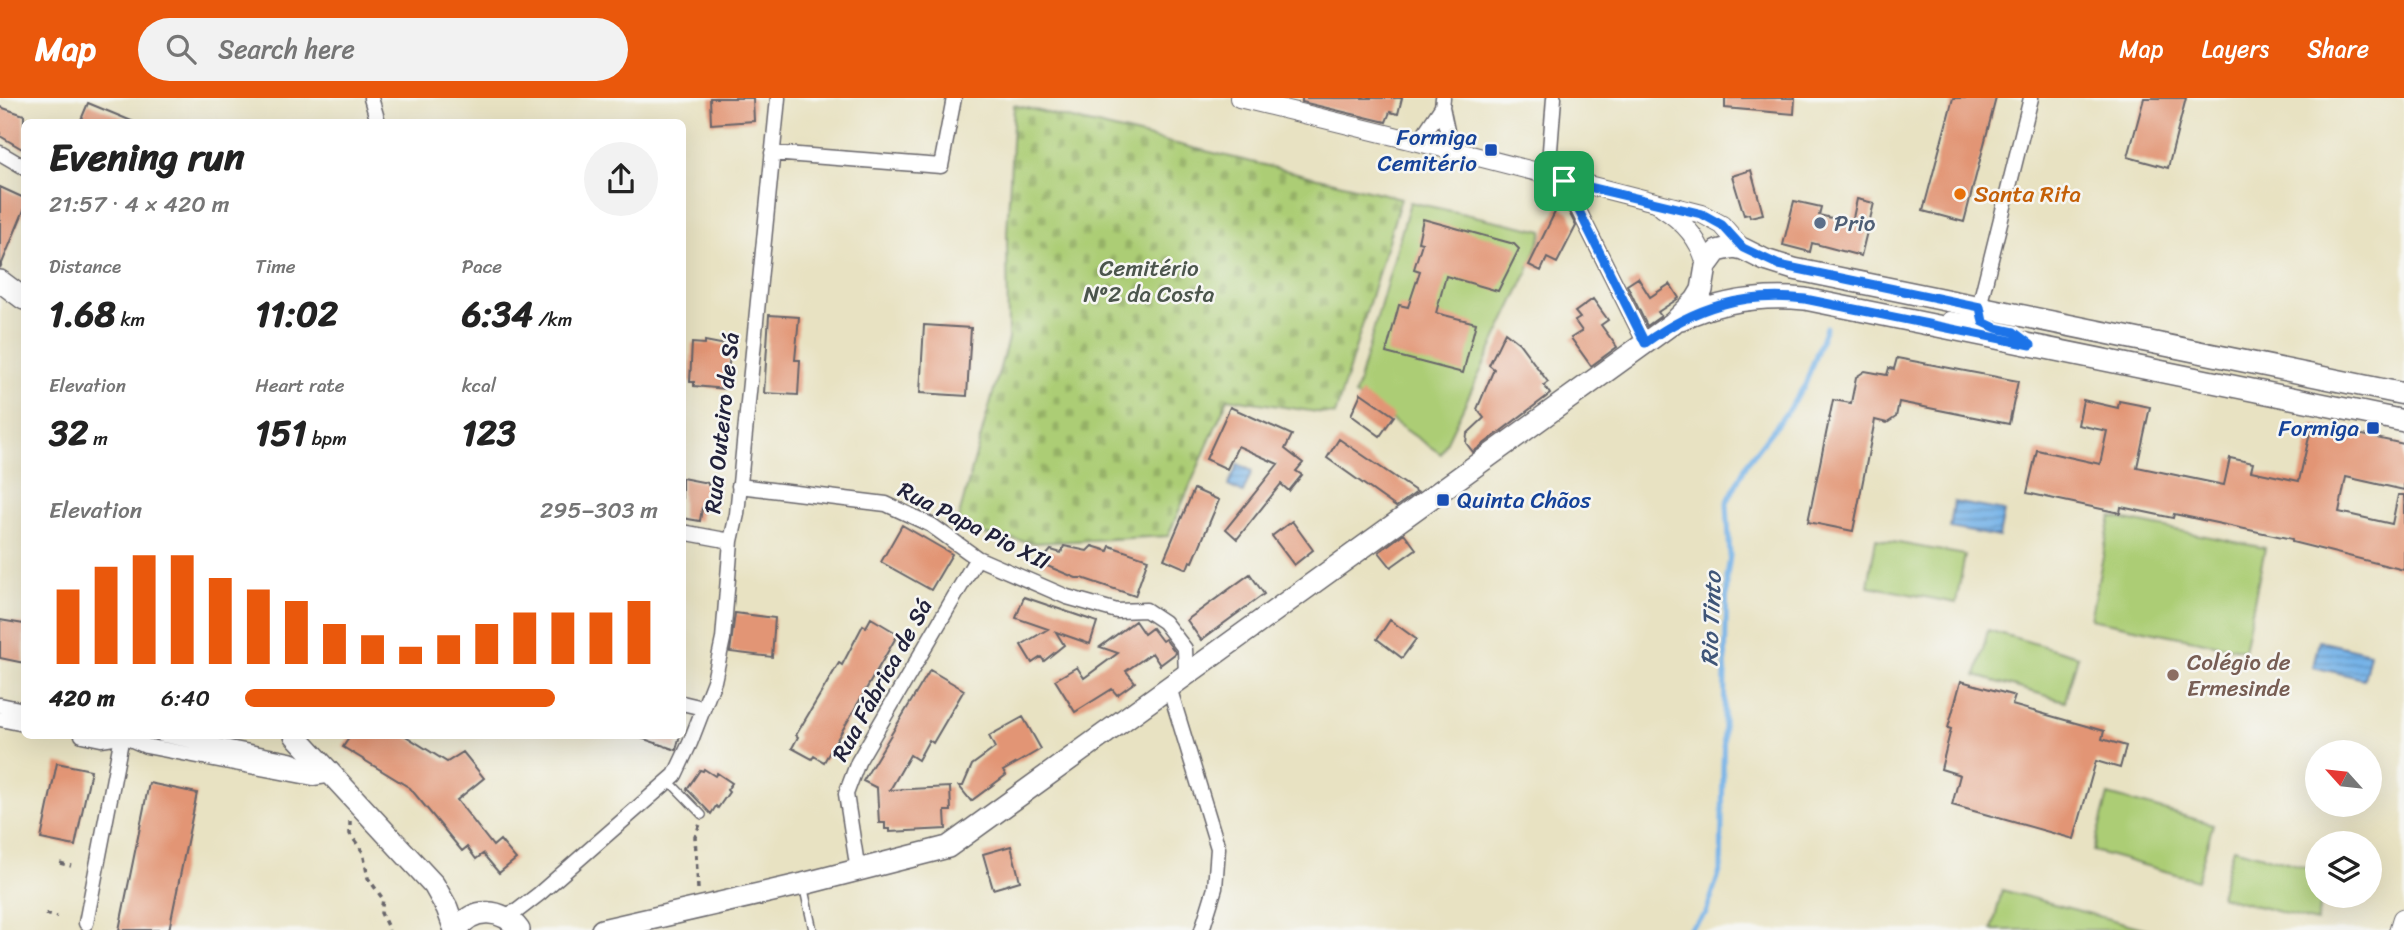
<!DOCTYPE html>
<html lang="en">
<head>
<meta charset="utf-8">
<style>
	:root { --surface:#fff; --page:#f2f2f2; --text:#222; --muted:#767676; --accent:#ea580c }
	body { margin:0; font-family:Sriracha,sans-serif; background:var(--page); color:var(--text); height:100vh; display:flex; flex-direction:column; font-size:26px; white-space:nowrap }
	* { box-sizing:border-box; margin:0 }
	p { font-size:23px; color:var(--muted) }
	.icon { flex:none; width:38px; height:38px; fill:none; stroke:currentColor; stroke-width:2; stroke-linecap:round; stroke-linejoin:round }
	.map { position:relative; flex:1; overflow:hidden }
	.side { position:absolute; left:21px; top:21px; width:665px; height:620px; display:flex; flex-direction:column; background:var(--surface); border-radius:10px; box-shadow:0 7px 28px #0002 }
	.side>* { flex:none }
	.needle { width:46px; rotate:297deg }
	.controls { position:absolute; left:2305px; top:642px; display:grid; gap:14px }
	.controls a { display:grid; place-items:center; width:77px; height:77px; border-radius:50%; background:var(--surface); box-shadow:0 7px 28px #0002; font-size:35px }
	.pin { position:absolute; display:grid; place-items:center; width:60px; height:60px; color:#fff; margin:-30px; border-radius:14px; box-shadow:0 4px 10px #0006 }
	.round { display:grid; place-items:center; flex:none; width:74px; height:74px; border-radius:37px; background:var(--page) }
	.summary { display:flex; align-items:center; justify-content:space-between; height:119px; padding:0 28px }
	h1 { font-size:38px; font-weight:700; line-height:52px }
	.figures { display:grid; grid-template-columns:repeat(3,1fr); gap:10px; height:119px; padding:7px 28px }
	.figures div { display:grid; align-content:center }
	.figures b { font-size:35px; font-weight:700 }
	.figures small { font-size:19px; font-weight:400 }
	.figures p { font-size:19px }
	.chart { height:196px; padding:14px 28px }
	.chart p { display:flex; justify-content:space-between }
	.chart svg { width:100%; height:126px; margin-top:7px; stroke:var(--accent); stroke-width:6 }
	ul { padding:0 28px; list-style:none; font-size:23px }
	li { display:grid; grid-template-columns:112px 84px 1fr; align-items:center; height:52px }
	li i { height:18px; border-radius:9px; background:var(--accent) }
	header { display:flex; align-items:center; gap:42px; box-sizing:border-box; height:98px; padding:0 35px; background:var(--accent); color:#fff }
	header strong { font-size:33px }
	nav { display:flex; gap:38px; margin-inline-start:auto; font-size:24px }
	.search { width:490px; height:63px; background:var(--page); display:flex; align-items:center; gap:18px; box-sizing:border-box; padding:0 24px; border-radius:38px; color:var(--muted); font-size:26px }
	.map>svg:first-child { display:block }
	.cemetery { fill:url(#cemetery-stones); stroke:#677858; stroke-width:2 }
	.garden { fill:#accd75; stroke:#677858; stroke-width:2 }
	.water { fill:url(#water-rules); stroke:#4c6a92; stroke-width:2 }
	.lines { fill:none; stroke-linecap:round; stroke-linejoin:round }
	.stream { stroke:#76b3e8; stroke-width:5 }
	.building { fill:#e29574 }
	.service-casing { stroke:#67656a; stroke-width:10 }
	.minor-casing { stroke:#67656a; stroke-width:17 }
	.tertiary-casing { stroke:#67656a; stroke-width:20 }
	.secondary-casing { stroke:#67656a; stroke-width:24 }
	.primary-casing { stroke:#67656a; stroke-width:25 }
	.path { stroke:#67656a; stroke-width:3.5; stroke-dasharray:5 5; stroke-linecap:butt }
	.service { stroke:#fff; stroke-width:7 }
	.minor { stroke:#fff; stroke-width:14 }
	.tertiary { stroke:#fff; stroke-width:18 }
	.secondary { stroke:#fff; stroke-width:21 }
	.primary { stroke:#fff; stroke-width:23 }
	.route-casing { stroke:#fff; stroke-width:14 }
	.route { stroke:#1a73e8; stroke-width:9 }
	.transit-dot { fill:#1a4fb4; stroke:#f6f6f2; stroke-width:2.5 }
	.food-dot { fill:#e8710a; stroke:#f6f6f2; stroke-width:2.5 }
	.service-dot { fill:#5c6f8a; stroke:#f6f6f2; stroke-width:2.5 }
	.education-dot { fill:#8d6e63; stroke:#f6f6f2; stroke-width:2.5 }
	.labels { text-anchor:middle; dominant-baseline:central; stroke-width:5; stroke-linejoin:round; paint-order:stroke }
	.transit-label { font-size:23px; fill:#164399; stroke:#f6f6f2; text-anchor:end }
	.food-label { font-size:23px; fill:#c56008; stroke:#f6f6f2; text-anchor:start }
	.service-label { font-size:23px; fill:#4e5e75; stroke:#f6f6f2; text-anchor:start }
	.park-label { font-size:23px; fill:#4b554c; stroke:#f6f6f2 }
	.street-label { font-size:23px; fill:#22223b; stroke:#f6f6f2 }
	.education-label { font-size:23px; fill:#785e54; stroke:#f6f6f2; text-anchor:start }
	.water-label { font-size:24px; font-style:italic; fill:#3f5578; stroke:#f6f6f2 }
</style>
</head>
<body>
<header>
<strong>Map</strong>
<div class="search"><svg class="icon" aria-label="search" viewBox="0 0 24 24"><circle cx="10" cy="10" r="6"/><path d="M15 15l6 6"/></svg>Search here</div>
<nav><a>Map</a><a>Layers</a><a>Share</a></nav>
</header>
<div class="map">
<svg width="2404" height="832" viewBox="0 0 2404 832">
	<defs>
		<pattern id="cemetery-stones" width="16" height="16" patternUnits="userSpaceOnUse" patternTransform="scale(1.75)"><rect width="16" height="16" fill="#accd75"/><path d="M2 7V4a2 2 0 0 1 4 0v3zM10 15v-3a2 2 0 0 1 4 0v3z" fill="#94b066"/></pattern>
		<pattern id="water-rules" width="6" height="5" patternUnits="userSpaceOnUse" patternTransform="scale(1.75)"><rect width="6" height="5" fill="#76b3e8"/><path d="M0 2.5h6" fill="none" stroke="#6091bd"/></pattern>
	</defs>
	<rect width="100%" height="100%" fill="#f6f6f2"/>
	<filter id="ink" filterUnits="userSpaceOnUse"><feTurbulence type="fractalNoise" baseFrequency=".0143" numOctaves="2"/><feDisplacementMap in="SourceGraphic" scale="14" xChannelSelector="R" yChannelSelector="G"/><feConvolveMatrix kernelMatrix="1 2 1 2 8 2 1 2 1" color-interpolation-filters="sRGB"/></filter>
	<filter id="wash" filterUnits="userSpaceOnUse"><feTurbulence type="fractalNoise" baseFrequency=".00686" numOctaves="4" result="noise"/><feDisplacementMap in="SourceGraphic" scale="28" xChannelSelector="R" yChannelSelector="G"/><feGaussianBlur stdDeviation="1.57" result="paint"/><feColorMatrix in="noise" values="0 0 0 0 0 0 0 0 0 0 0 0 0 0 0 0 0 1.4 0 .05"/><feComposite in="paint" operator="in"/></filter>
	<g filter="url(#wash)">
		<rect width="100%" height="100%" fill="#e8e2c2"/>
		<path class="cemetery" d="M 1014,7 L 1401,100 L 1335,317 L 1228,300 L 1168,438 L 1036,445 L 955,432 L 1008,241 L 1007,136 Z"/>
		<path class="garden" d="M 1410,104 L 1543,133 L 1527,176 L 1441,356 L 1355,297 Z
			M 2111,419 L 2265,450 L 2244,552 L 2090,521 Z
			M 1876,441 L 1965,457 L 1956,505 L 1868,488 Z
			M 1988,532 L 2078,558 L 2065,603 L 1976,578 Z
			M 2108,697 L 2213,726 L 2197,782 L 2093,753 Z
			M 2233,750 L 2317,772 L 2317,798 L 2323,798 L 2316,824 L 2220,798 Z
			M 2002,792 L 2150,832 L 1992,832 Z"/>
		<path class="water" d="M 1238,366 L 1252,373 L 1243,395 L 1228,388 Z
			M 1954,404 L 2004,413 L 1999,439 L 1950,430 Z
			M 2319,543 L 2370,555 L 2364,581 L 2313,569 Z"/>
		<g class="lines">
			<path class="stream" d="M 1688,832 L 1706,815 L 1721,770 L 1727,479 L 1730,458 L 1727,405 L 1747,365 L 1786,315 L 1805,287 L 1826,229"/>
		</g>
		<g id="blocks">
			<path class="building" d="M 710,0 L 753,0 L 754,23 L 711,26 Z
				M 1302,0 L 1402,0 L 1398,16 L 1390,14 L 1386,24 L 1302,4 Z
				M 1725,0 L 1795,0 L 1794,16 L 1725,10 Z
				M 1953,0 L 1996,0 L 1964,124 L 1923,113 Z
				M 2144,0 L 2186,0 L 2168,70 L 2128,59 Z
				M 88,5 L 134,24 L 80,24 Z
				M 0,9 L 24,17 L 24,52 L 0,38 Z
				M 1751,72 L 1763,116 L 1750,119 L 1749,116 L 1744,117 L 1732,78 Z
				M 0,89 L 24,100 L 24,112 L 0,170 Z
				M 1857,101 L 1874,105 L 1861,158 L 1812,145 L 1810,154 L 1783,147 L 1794,103 L 1821,109 L 1819,117 L 1852,125 Z
				M 1558,108 L 1569,114 L 1576,128 L 1557,165 L 1547,160 L 1541,173 L 1529,167 Z
				M 1423,121 L 1514,146 L 1519,151 L 1498,193 L 1446,178 L 1436,215 L 1476,225 L 1463,275 L 1386,255 L 1399,207 L 1408,209 L 1420,173 L 1414,171 L 1422,145 L 1418,144 Z
				M 1638,180 L 1650,199 L 1670,186 L 1679,200 L 1658,214 L 1661,218 L 1647,228 L 1627,187 Z
				M 1593,201 L 1608,222 L 1601,227 L 1617,249 L 1591,268 L 1571,240 L 1582,233 L 1575,223 L 1580,220 L 1575,214 Z
				M 769,217 L 799,219 L 795,262 L 800,262 L 798,297 L 764,295 Z
				M 924,227 L 971,230 L 967,298 L 920,295 Z
				M 1505,234 L 1519,245 L 1548,284 L 1544,287 L 1550,296 L 1473,354 L 1466,345 L 1467,336 L 1484,320 L 1477,311 L 1494,271 L 1489,267 Z
				M 705,243 L 731,248 L 726,291 L 694,288 L 694,284 L 690,284 L 692,245 L 705,246 Z
				M 1897,260 L 2018,283 L 2009,326 L 1899,304 L 1896,319 L 1887,325 L 1875,322 L 1853,433 L 1808,424 L 1833,302 L 1851,305 L 1856,279 L 1865,273 L 1887,277 L 1889,270 L 1894,271 Z
				M 1361,295 L 1394,318 L 1380,338 L 1351,317 Z
				M 2083,302 L 2118,310 L 2119,303 L 2150,309 L 2137,369 L 2224,387 L 2230,360 L 2253,365 L 2251,373 L 2299,383 L 2312,326 L 2404,346 L 2404,392 L 2346,379 L 2339,414 L 2392,426 L 2398,397 L 2404,397 L 2404,472 L 2292,444 L 2292,441 L 2174,416 L 2173,420 L 2121,409 L 2120,415 L 2027,395 L 2037,352 L 2100,366 L 2107,333 L 2078,327 Z
				M 1230,309 L 1292,337 L 1285,351 L 1303,365 L 1296,373 L 1302,377 L 1289,393 L 1281,386 L 1237,441 L 1226,431 L 1278,366 L 1238,348 L 1227,371 L 1206,361 Z
				M 1339,341 L 1417,394 L 1396,409 L 1327,360 Z
				M 682,380 L 708,385 L 708,387 L 718,389 L 715,413 L 702,410 L 700,423 L 682,420 Z
				M 1194,391 L 1219,402 L 1193,464 L 1190,463 L 1187,471 L 1164,461 Z
				M 1292,423 L 1313,452 L 1294,467 L 1272,438 Z
				M 902,427 L 952,456 L 931,492 L 881,464 Z
				M 1404,435 L 1416,451 L 1391,469 L 1379,454 Z
				M 1064,448 L 1087,453 L 1092,448 L 1108,453 L 1110,448 L 1148,461 L 1135,498 L 1082,480 L 1076,480 L 1040,465 L 1051,452 L 1061,455 Z
				M 1250,476 L 1264,496 L 1201,542 L 1187,522 Z
				M 1024,499 L 1097,524 L 1090,546 L 1056,534 L 1064,547 L 1044,563 L 1041,559 L 1032,565 L 1021,547 L 1048,531 L 1016,520 Z
				M 735,515 L 775,520 L 772,559 L 730,554 Z
				M 871,520 L 898,536 L 824,664 L 814,658 L 812,661 L 792,650 L 798,639 L 796,637 L 839,565 L 842,567 L 863,527 L 866,529 Z
				M 0,522 L 24,526 L 24,565 L 0,560 Z
				M 1390,522 L 1416,541 L 1402,560 L 1377,541 Z
				M 1135,523 L 1144,536 L 1152,530 L 1162,543 L 1165,541 L 1176,555 L 1160,567 L 1152,555 L 1126,573 L 1135,584 L 1117,597 L 1112,591 L 1075,614 L 1055,582 L 1077,569 L 1084,580 L 1118,555 L 1100,549 Z
				M 930,572 L 964,592 L 933,645 L 929,642 L 918,662 L 910,657 L 890,692 L 950,689 L 951,713 L 945,713 L 946,731 L 890,734 L 890,731 L 885,731 L 885,725 L 879,725 L 877,690 L 863,683 Z
				M 1961,583 L 2015,598 L 2012,607 L 2104,633 L 2102,641 L 2126,648 L 2120,670 L 2096,663 L 2074,741 L 1952,707 L 1960,677 L 1941,671 L 1951,631 L 1948,630 Z
				M 1023,619 L 1041,651 L 1003,673 L 1006,677 L 971,703 L 959,688 L 963,688 L 972,667 L 995,650 L 989,638 Z
				M 351,637 L 404,637 L 447,664 L 463,654 L 484,680 L 457,702 L 493,748 L 500,742 L 516,761 L 499,775 L 483,756 L 484,755 L 476,761 L 467,749 L 462,753 L 410,690 L 343,649 Z
				M 639,637 L 680,637 L 676,652 L 638,639 Z
				M 57,665 L 91,672 L 75,748 L 41,741 Z
				M 704,671 L 715,678 L 717,675 L 732,685 L 727,692 L 729,694 L 718,710 L 716,708 L 711,716 L 687,691 L 700,672 L 703,673 Z
				M 149,685 L 197,695 L 169,832 L 119,832 Z
				M 1011,748 L 1020,783 L 993,791 L 983,756 Z"/>
		</g>
	</g>
	<g filter="url(#ink)">
		<use href="#blocks" fill-opacity="0" stroke="#67656a" stroke-width="2"/>
		<g class="lines">
			<defs>
				<path id="service" d="M 669,683 L 702,717
					M 803,787 L 813,832"/>
				<path id="minor" d="M 371,0 L 378,24
					M 1443,0 L 1442,9 L 1451,52
					M 1418,45 L 1442,9
					M 0,55 L 24,69
					M 772,55 L 941,68 L 954,0
					M 1548,78 L 1554,0
					M 1564,83 L 1645,245
					M 1949,221 C 1960,223 1967,224 1977,217 L 2031,0
					M 739,388 L 886,406 L 931,427 L 977,460 L 1067,499 L 1117,513 L 1146,512 L 1164,524 L 1185,551 L 1186,577
					M 682,434 L 731,443
					M 1169,589 L 1218,750 L 1215,790 L 1202,832
					M 682,605 L 703,610
					M 0,607 L 24,612
					M 0,621 L 24,626
					M 82,637 L 101,641 L 126,637
					M 121,637 L 146,648 L 313,680 L 334,677
					M 163,637 L 290,662 L 326,675
					M 858,773 L 846,696 L 858,664 L 977,460
					M 504,818 L 517,813 L 539,796 L 675,677 L 690,645 L 714,583 L 723,541 L 731,443 L 737,416 L 778,0
					M 86,825 L 122,638"/>
				<path id="tertiary" d="M 1239,0 L 1451,52 L 1702,116 L 1722,127 L 1743,151
					M 1662,110 C 1684,124 1701,142 1706,168"/>
				<path id="secondary" d="M 0,183 L 24,201
					M 1681,221 C 1720,203 1762,197 1805,201 L 2404,323
					M 295,637 L 434,787 L 447,810 L 455,832
					M 457,832 C 472,808 503,810 519,832
					M 602,832 L 803,786 L 948,749 L 1673,225 L 1696,202 L 1702,192 L 1706,168 L 1717,153 L 1734,149 L 1743,151 L 1765,162 L 1794,171 L 2404,296"/>
				<path id="primary" d="M 2401,832 L 2404,822"/>
			</defs>
			<use href="#service" class="service-casing"/>
			<use href="#minor" class="minor-casing"/>
			<use href="#tertiary" class="tertiary-casing"/>
			<use href="#secondary" class="secondary-casing"/>
			<use href="#primary" class="primary-casing"/>
			<path class="path" d="M 350,723 L 350,736 L 363,754 L 368,780 L 383,801 L 381,815 L 389,832
				M 60,765 L 71,768
				M 698,791 L 695,739 L 700,726
				M 46,816 L 57,819"/>
			<use href="#service" class="service"/>
			<use href="#minor" class="minor"/>
			<use href="#tertiary" class="tertiary"/>
			<use href="#secondary" class="secondary"/>
			<use href="#primary" class="primary"/>
		</g>
	</g>
	<g class="lines" filter="url(#ink)">
		<defs>
			<path id="route" d="M 1564,83 L 1702,116 L 1722,127 L 1743,150 L 1779,167 L 1980,209 L 1983,224 L 1996,230 L 2014,234 L 2031,247 L 1805,201 C 1743,194 1695,209 1645,245 Z"/>
		</defs>
		<use href="#route" class="route-casing"/>
		<use href="#route" class="route"/>
	</g>
	<g class="transit-dot">
		<rect x="1484" y="45" width="14" height="14" rx="3.5"/>
		<rect x="2366" y="323" width="14" height="14" rx="3.5"/>
		<rect x="1436" y="395" width="14" height="14" rx="3.5"/>
	</g>
	<circle class="food-dot" cx="1960" cy="96" r="7"/>
	<circle class="service-dot" cx="1820" cy="125" r="7"/>
	<circle class="education-dot" cx="2173" cy="577" r="7"/>
	<g class="labels">
		<g class="transit-label">
			<text x="1477" y="39">Formiga<tspan x="1477" dy="26">Cemitério</tspan></text>
			<text x="2359" y="330">Formiga</text>
			<text x="1457" y="402" text-anchor="start">Quinta Chãos</text>
		</g>
		<g class="food-label">
			<text x="1974" y="96">Santa Rita</text>
		</g>
		<g class="service-label">
			<text x="1834" y="125">Prio</text>
		</g>
		<g class="park-label">
			<text x="1149" y="170">Cemitério<tspan x="1149" dy="26">Nº2 da Costa</tspan></text>
		</g>
		<g class="street-label">
			<text transform="translate(722 325) rotate(-84)">Rua Outeiro de Sá</text>
			<text transform="translate(974 428) rotate(27)">Rua Papa Pio XII</text>
			<text transform="translate(882 582) rotate(-61)">Rua Fábrica de Sá</text>
		</g>
		<g class="education-label">
			<text x="2187" y="564">Colégio de<tspan x="2187" dy="26">Ermesinde</tspan></text>
		</g>
		<g class="water-label">
			<text transform="translate(1711 521) rotate(-88)">Rio Tinto</text>
		</g>
	</g>
</svg>
<div class="controls">
<a><svg class="needle" viewBox="-14 -14 28 28"><path d="M0-13l5 13h-10z" fill="#e53935"/><path d="M0 13l5-13h-10z" fill="#767676"/></svg></a>
<a><svg class="icon" aria-label="layers" viewBox="0 0 24 24"><path d="M12 4l9 5-9 5-9-5zM3 14l9 5 9-5"/></svg></a>
</div>
<div class="pin" style="left:1564px;top:83px;background:#1e9e55"><svg class="icon" aria-label="arrive" viewBox="0 0 24 24"><path d="M6 21V4h12l-3 4 3 4H6"/></svg></div>
<section class="side">
<div class="summary"><div><h1>Evening run</h1><p>21:57 · 4 × 420 m</p></div><a class="round"><svg class="icon" aria-label="share" viewBox="0 0 24 24"><path d="M12 15V3M7 8l5-5 5 5M5 13v7h14v-7"/></svg></a></div>
<div class="figures">
<div><p>Distance</p><b>1.68<small> km</small></b></div>
<div><p>Time</p><b>11:02</b></div>
<div><p>Pace</p><b>6:34<small> /km</small></b></div>
</div>
<div class="figures">
<div><p>Elevation</p><b>32<small> m</small></b></div>
<div><p>Heart rate</p><b>151<small> bpm</small></b></div>
<div><p>kcal</p><b>123</b></div>
</div>
<div class="chart"><p><span>Elevation</span>295–303 m</p>
<svg viewBox="0 0 160 44" preserveAspectRatio="none"><path d="M5 44V18M15 44V10M25 44V6M35 44V6M45 44V14M55 44V18M65 44V22M75 44V30M85 44V34M95 44V38M105 44V34M115 44V30M125 44V26M135 44V26M145 44V26M155 44V22"/></svg>
</div>
<ul>
<li><b>420 m</b>6:40<i style="width:75%"></i></li>
</ul>
</section>
</div>
</body>
</html>
